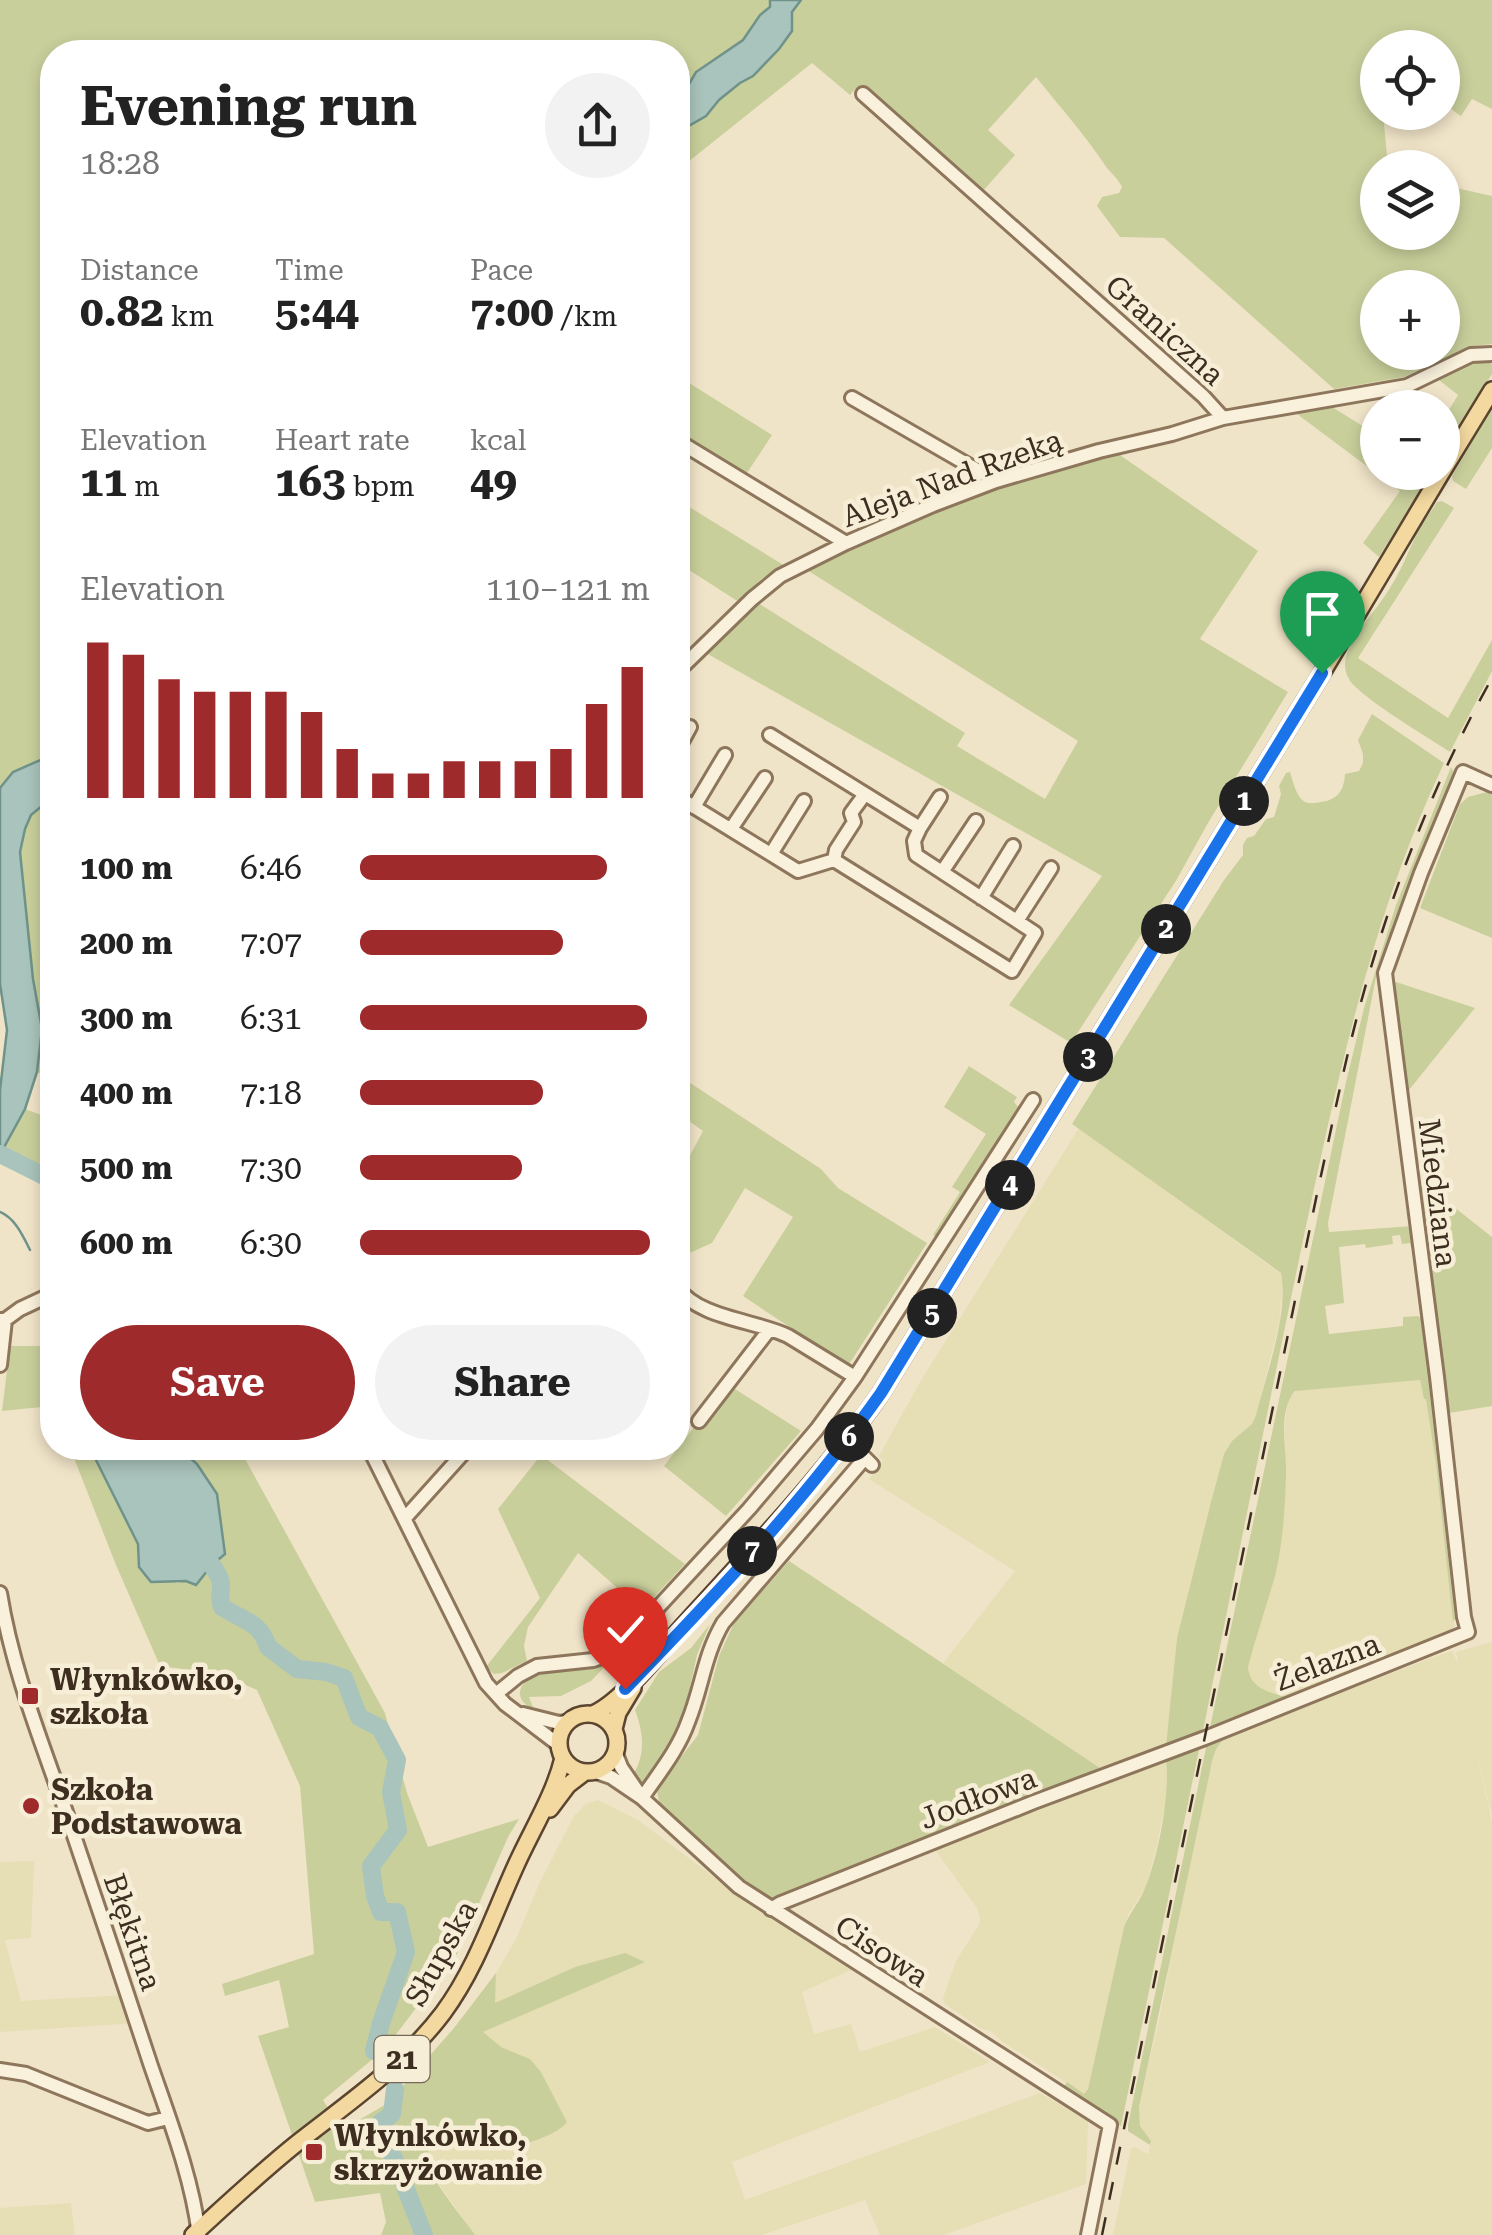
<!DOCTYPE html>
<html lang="en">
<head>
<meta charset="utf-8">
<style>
	:root { --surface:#fff; --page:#f2f2f2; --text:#222; --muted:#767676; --accent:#9e2a2b }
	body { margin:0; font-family:"Roboto Serif",serif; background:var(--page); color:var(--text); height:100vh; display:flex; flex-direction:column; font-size:38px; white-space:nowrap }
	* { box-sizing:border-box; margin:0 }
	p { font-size:32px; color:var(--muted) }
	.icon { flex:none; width:55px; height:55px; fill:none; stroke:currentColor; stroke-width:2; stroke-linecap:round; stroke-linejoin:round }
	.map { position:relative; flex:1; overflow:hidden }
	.sheet { position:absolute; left:40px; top:40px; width:650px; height:1420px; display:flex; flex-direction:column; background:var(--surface); border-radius:40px; box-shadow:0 5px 15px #0003 }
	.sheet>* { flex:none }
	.controls { position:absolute; left:1360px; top:30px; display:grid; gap:20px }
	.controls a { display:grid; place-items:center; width:100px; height:100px; border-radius:50%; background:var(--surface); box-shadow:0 5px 15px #0003; font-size:50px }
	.pin { position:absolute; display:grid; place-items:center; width:85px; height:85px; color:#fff; margin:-102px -42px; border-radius:50% 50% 50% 0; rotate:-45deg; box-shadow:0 0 10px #0007 }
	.pin .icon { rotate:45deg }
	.km { position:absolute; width:50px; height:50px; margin:-25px; border-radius:50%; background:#222; color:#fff; font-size:28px; line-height:50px; text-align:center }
	.round { display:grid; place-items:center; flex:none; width:105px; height:105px; border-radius:52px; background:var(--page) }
	.summary { display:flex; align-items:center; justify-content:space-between; height:170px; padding:0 40px }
	h1 { font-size:55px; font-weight:700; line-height:75px }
	.stats { display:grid; grid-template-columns:repeat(3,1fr); gap:15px; height:170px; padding:10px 40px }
	.stats div { display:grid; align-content:center }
	.stats b { font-size:42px; font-weight:700 }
	.stats small { font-size:28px; font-weight:400 }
	.stats p { font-size:28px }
	.chart { height:280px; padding:20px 40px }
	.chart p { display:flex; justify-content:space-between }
	.chart svg { width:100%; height:180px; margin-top:10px; stroke:var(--accent); stroke-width:6 }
	.cta { display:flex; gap:20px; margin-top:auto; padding:20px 40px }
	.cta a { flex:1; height:115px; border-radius:60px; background:var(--accent); color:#fff; font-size:40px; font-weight:700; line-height:115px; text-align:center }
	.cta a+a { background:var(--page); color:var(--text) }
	ul { padding:0 40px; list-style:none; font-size:32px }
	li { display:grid; grid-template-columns:160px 120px 1fr; align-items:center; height:75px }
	li i { height:25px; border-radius:12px; background:var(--accent) }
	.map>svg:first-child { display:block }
	.farmland { fill:#e6deb5 }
	.green { fill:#c9cf9b; fill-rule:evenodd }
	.water { fill:#a9c4bc; stroke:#6f938a; stroke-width:2.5 }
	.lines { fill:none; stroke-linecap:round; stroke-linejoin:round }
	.stream { stroke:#6f938a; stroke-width:2.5 }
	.river { stroke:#a9c4bc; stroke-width:18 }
	.minor-casing { stroke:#8d765c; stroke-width:18 }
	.major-casing { stroke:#5b4430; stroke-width:20 }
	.minor { stroke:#faf1dc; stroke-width:12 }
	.major { stroke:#f3d9a0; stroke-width:15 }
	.rail { stroke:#3d2e20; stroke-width:2.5; stroke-dasharray:18 18; stroke-linecap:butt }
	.route-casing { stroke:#fff; stroke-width:20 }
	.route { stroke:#1a73e8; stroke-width:12 }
	.poi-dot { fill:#9e2a2b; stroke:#f7eed8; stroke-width:4 }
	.labels { text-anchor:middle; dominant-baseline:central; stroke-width:9; stroke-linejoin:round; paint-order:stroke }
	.shield { fill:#f7eed8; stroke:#756857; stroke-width:2.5 }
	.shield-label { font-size:28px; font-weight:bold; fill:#3d2e20 }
	.street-label { font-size:30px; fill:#3d2e20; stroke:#f7eed8 }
	.poi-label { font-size:30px; font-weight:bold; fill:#3d2e20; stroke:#f7eed8; text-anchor:start }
</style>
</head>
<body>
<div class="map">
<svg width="1492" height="2235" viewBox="0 0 1492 2235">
	<rect width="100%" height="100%" fill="#f0e4c8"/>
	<path class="farmland" d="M 1079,1128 L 1281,1274 L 1283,1283 L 1279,1324 L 1256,1415 L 1252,1424 L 1232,1441 L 1224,1454 L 1211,1502 L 1177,1638 L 1166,1746 L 1103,1770 L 943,1663 L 1015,1571 L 869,1479 L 883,1461 L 879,1456 L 920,1382 Z
		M 1408,1380 L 1420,1380 L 1424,1398 L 1426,1398 L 1436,1464 L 1454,1626 L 1451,1632 L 1287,1697 L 1266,1691 L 1252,1683 L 1249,1676 L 1248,1667 L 1275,1573 L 1281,1543 L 1285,1492 L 1285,1423 L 1288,1399 L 1299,1389 Z
		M 1492,1642 L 1492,1817 L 1473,1735 L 1492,1822 L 1492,2235 L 1113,2235 L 1131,2148 L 1135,2147 L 1148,2154 L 1151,2142 L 1140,2126 L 1139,2107 L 1160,2015 L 1191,1855 L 1215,1750 L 1220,1743 L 1230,1735 L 1428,1659 L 1452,1651 L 1458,1663 L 1456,1652 Z
		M 1166,1761 L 1167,1796 L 1155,1853 L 1145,1889 L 1129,1913 L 1124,1927 L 1088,2089 L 1084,2094 L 1003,2042 L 992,2032 L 980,2028 L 945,2004 L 943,1998 L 956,1961 L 979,1925 L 980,1918 L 977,1908 L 934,1848 Z
		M 598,1800 L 638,1820 L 742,1898 L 851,1970 L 802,1992 L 814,2034 L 851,2024 L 860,2052 L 935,2027 L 990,2062 L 732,2162 L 745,2200 L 1040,2093 L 1088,2121 L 1086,2184 L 944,2235 L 880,2235 L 865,2200 L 762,2235 L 475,2235 L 428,2169 L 426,2155 L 432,2143 L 443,2133 L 462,2135 L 491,2147 L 567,2122 L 541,2072 L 530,2059 L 501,2047 L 482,2032 L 643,1962 L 625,1953 L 575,1967 L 494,2004 L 496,1973 L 516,1939 L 540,1882 L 574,1816 L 586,1804 Z
		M 34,1861 L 31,1938 L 5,1940 L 21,2001 L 125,1995 L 136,2023 L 0,2032 L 0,1862 Z
		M 71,2203 L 75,2235 L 0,2235 L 0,2208 Z"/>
	<path class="green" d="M 0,0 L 770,0 L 770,6 L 760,15 L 743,40 L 678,91 L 678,52 L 52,52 L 52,759 L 45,758 L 0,788 Z
		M 801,0 L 1492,0 L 1492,109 L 1472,99 L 1461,116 C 1440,103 1439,93 1452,73 L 1450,68 L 1443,64 L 1442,48 L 1378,48 L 1378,112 L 1383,113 L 1388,167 L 1378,168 L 1378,232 L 1442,232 L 1443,185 L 1492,196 L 1492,344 L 1473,346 L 1404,377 L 1334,389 L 1164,238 L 1120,237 L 1097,206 L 1102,197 L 1119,193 L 1122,187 C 1118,179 1113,175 1107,168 C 1086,136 1060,107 1036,77 L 988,130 L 1015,155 L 981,193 L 860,89 L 855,89 L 850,95 L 812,63 L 678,170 L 678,132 L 706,116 L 719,100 L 740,83 L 753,76 L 779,49 L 792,31 L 792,12 ZM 1378,288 L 1442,288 L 1442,352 L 1378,352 Z
		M 1483,358 L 1492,364 L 1492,374 L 1443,454 L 1443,420 L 1458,395 L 1435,377 L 1472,359 Z
		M 678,376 L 772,435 L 745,476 L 678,436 Z
		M 1329,405 L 1377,435 L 1378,472 L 1431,473 L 1379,557 L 1363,543 L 1400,491 L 1293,411 Z
		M 1492,407 L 1492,448 L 1466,489 L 1453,481 L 1452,476 Z
		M 1117,453 L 1258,551 L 1200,639 L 1288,692 L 1208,823 L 1177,879 L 1071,1043 L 1009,1005 L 1102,876 L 706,653 L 758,603 L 965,733 L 957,746 L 1045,799 L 1078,741 L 807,570 L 911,521 L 987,492 Z
		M 678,500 L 785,566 L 761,579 L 739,602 L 678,563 Z
		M 1442,501 L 1454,508 L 1358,658 L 1448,718 L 1492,640 L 1492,671 L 1450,752 C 1429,738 1358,696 1349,679 C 1345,673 1344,664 1346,657 C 1354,632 1375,612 1388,591 C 1399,574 1405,560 1413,542 C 1418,528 1429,515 1437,502 Z
		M 1372,714 L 1444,763 C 1370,920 1337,1081 1301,1250 C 1268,1408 1236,1567 1204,1726 L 1201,1735 L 1194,1734 L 1193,1739 L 1166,1746 L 1177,1638 L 1211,1502 L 1224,1454 L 1232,1441 L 1252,1424 L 1256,1415 C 1266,1375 1289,1314 1281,1273 L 1252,1252 L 1072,1124 L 1224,880 L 1243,855 L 1243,845 L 1247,838 L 1254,836 L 1266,819 L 1274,817 L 1281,794 L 1279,786 L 1286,773 L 1290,772 C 1293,781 1296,797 1305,802 C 1310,804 1316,803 1321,802 C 1338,800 1344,790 1345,774 L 1359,771 L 1363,763 L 1363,754 L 1358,740 Z
		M 1451,767 L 1453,771 L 1452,778 L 1413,871 L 1378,967 L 1328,1223 L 1329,1232 L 1413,1226 L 1415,1250 L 1412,1249 L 1410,1243 L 1402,1244 L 1400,1235 L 1392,1236 L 1393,1244 L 1366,1248 L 1365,1244 L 1339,1247 L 1344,1303 L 1325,1306 L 1329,1334 L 1403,1326 L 1403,1317 L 1418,1316 L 1424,1320 L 1432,1377 L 1429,1386 L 1431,1405 L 1455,1619 L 1453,1622 L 1436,1464 L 1426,1399 L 1424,1399 L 1420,1380 L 1295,1391 C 1277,1412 1287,1448 1286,1475 C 1285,1508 1283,1544 1275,1576 C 1266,1607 1256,1637 1248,1667 C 1250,1689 1269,1692 1287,1697 L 1209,1732 L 1346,1082 L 1364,1008 L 1396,905 Z
		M 1487,792 L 1492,792 L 1492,938 L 1420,908 L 1460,804 L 1468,797 Z
		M 52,803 L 52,1078 L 37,1072 L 42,1029 L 33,979 L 20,852 L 25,829 L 31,815 L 42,806 Z
		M 1396,982 L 1475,1008 L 1409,1090 L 1409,1094 L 1405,1094 L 1393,985 Z
		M 969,1066 L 1017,1097 L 1014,1102 L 1019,1108 L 937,1237 L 933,1235 L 960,1192 L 952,1187 L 986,1134 L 944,1107 Z
		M 678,1075 L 821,1169 L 838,1188 L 927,1243 L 848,1366 L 743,1296 L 793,1217 L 745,1188 L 712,1243 L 678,1258 L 678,1178 L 703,1131 L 678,1113 Z
		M 25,1109 L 52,1119 L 52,1168 L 2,1151 Z
		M 1421,1181 L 1492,1237 L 1492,1406 L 1449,1413 Z
		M 52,1300 L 52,1306 C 34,1327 49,1356 52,1380 C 54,1388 52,1398 52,1406 L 2,1411 L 10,1346 L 42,1346 L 41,1306 Z
		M 727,1384 L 801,1431 L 726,1516 L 664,1466 Z
		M 70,1448 L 90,1448 L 138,1544 L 139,1567 L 177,1583 L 186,1581 L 196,1585 L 225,1554 L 217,1494 L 197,1464 L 179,1448 L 239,1448 L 385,1713 L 407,1793 L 428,1847 L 519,1819 L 508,1837 L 457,1954 L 385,2049 L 323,2100 L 342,2130 L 388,2103 L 454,2028 L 496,1973 L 495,2003 L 575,1967 L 625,1953 L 645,1962 L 483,2032 L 501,2047 L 530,2059 L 541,2072 L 567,2122 C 556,2137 510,2151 491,2147 C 473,2143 464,2135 444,2133 C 435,2141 427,2147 427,2159 C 426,2175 465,2220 475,2235 L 381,2235 L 386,2222 L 380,2193 L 315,2202 L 258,2036 L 289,2027 L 279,1980 L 225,1996 L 222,1984 L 314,1954 L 300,1786 L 257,1690 L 220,1674 L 160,1666 L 116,1565 Z
		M 541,1455 L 685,1564 L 642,1610 L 578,1553 L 528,1627 L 524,1646 L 527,1661 L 502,1673 L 494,1674 L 486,1667 L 540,1598 L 498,1509 Z
		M 789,1561 L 1103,1770 L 765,1901 L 660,1806 L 657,1792 L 662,1782 L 698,1735 L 719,1656 L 734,1623 Z
		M 710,1624 L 697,1655 L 686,1705 L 671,1739 L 652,1771 L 641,1784 L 634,1773 C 646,1752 643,1732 635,1710 L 659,1672 L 691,1648 Z
		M 617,1654 L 591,1681 L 561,1696 L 529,1697 L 534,1710 C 521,1703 514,1693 526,1681 L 524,1678 L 534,1673 Z
		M 1229,1733 L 1230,1735 C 1219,1742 1215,1749 1212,1762 L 1139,2107 L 1140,2126 L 1151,2141 L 1150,2145 L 1128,2131 L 1128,2125 L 1206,1748 L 1208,1741 Z
		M 1198,1746 L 1199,1750 L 1121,2126 L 1060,2092 L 1067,2082 L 1084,2094 L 1088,2089 L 1124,1927 C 1129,1914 1137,1905 1143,1893 C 1158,1859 1170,1797 1166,1761 L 1183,1754 L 1184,1750 Z"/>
	<path class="water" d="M 770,0 L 801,0 L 792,12 L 792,31 L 779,49 L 753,76 L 740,83 L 719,100 L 706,116 L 678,132 L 678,91 L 689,84 L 696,72 L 743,40 L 760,15 L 770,7 Z
		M 45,758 L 52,759 L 52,803 L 42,806 L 31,815 L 25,829 L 20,852 L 33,979 L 42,1029 L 37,1072 L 25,1109 L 2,1151 L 0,1160 L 0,1090 L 7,1030 L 0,984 L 0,788 L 13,772 Z
		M 90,1448 L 179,1448 L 197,1464 L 217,1494 L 225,1554 L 212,1565 L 196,1585 L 186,1581 L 151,1582 L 139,1567 L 138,1544 Z"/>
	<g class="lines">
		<path class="stream" d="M 0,1212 C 15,1218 23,1236 30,1250"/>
		<path class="river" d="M 0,1154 L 52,1180
			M 197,1547 C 205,1557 218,1569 221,1583 C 222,1592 218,1598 222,1607 C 243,1621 260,1621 268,1647 L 297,1669 L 326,1672 L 344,1678 L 359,1717 L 380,1728 L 397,1760 L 391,1792 L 398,1830 L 371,1866 L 375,1896 L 381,1912 L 397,1912 L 406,1952 L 381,2023 L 374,2051
			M 395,2089 L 392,2114 L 380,2123 L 424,2235"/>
		<defs>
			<path id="minor" d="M 863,94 L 1203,396 L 1223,418
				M 852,398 L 996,481
				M 678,441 L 846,543
				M 678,671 L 752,599 L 780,576 L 846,543 L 933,505 L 996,481 L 1099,451 L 1172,434 L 1223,418 L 1407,386 L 1471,355 L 1492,354
				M 678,749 L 690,727
				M 678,797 L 798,871 L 834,860 L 1012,971 L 1035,933 L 916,855 L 914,841 L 920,828 L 770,735
				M 694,807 L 725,755
				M 920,828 L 940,797
				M 731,829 L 765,778
				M 771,854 L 804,801
				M 834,860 L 836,850 L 854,822 L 851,813 L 865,794
				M 942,872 L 976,821
				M 981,898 L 1013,846
				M 1017,921 L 1051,868
				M 678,1288 C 698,1318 758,1321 788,1336 L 855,1377
				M 0,1320 L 5,1320 L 20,1309 L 52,1294
				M 0,1365 L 5,1320
				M 699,1421 L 769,1330
				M 369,1448 L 486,1683 L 505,1704 L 559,1745
				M 405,1518 L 468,1448
				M 0,1593 C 12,1669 41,1740 66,1812 C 95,1897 123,1981 151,2066 C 170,2121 192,2178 199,2235
				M 496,1694 L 518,1676 L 537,1666 L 593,1660 L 604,1656 L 626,1642 L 749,1509 L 817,1429 L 855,1377 L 1033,1100
				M 523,1714 L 559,1723 L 567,1722
				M 616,1754 L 621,1767 L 638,1792
				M 596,1772 L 611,1777 L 642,1798 L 739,1887 L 1110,2125 L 1088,2235
				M 642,1798 C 659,1773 678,1750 688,1722 C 702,1688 704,1655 723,1623 L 865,1458 L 872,1465
				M 771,1909 L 781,1903 L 1034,1802 L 1205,1738 L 1468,1632 L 1464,1617 L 1437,1377 L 1385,973 L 1421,873 L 1463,772 L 1492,785
				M 0,2070 L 26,2074 L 148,2123 L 168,2118"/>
			<path id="major" d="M 1442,472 L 1492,390
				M559 1743a29 29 0 1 1 58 0a29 29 0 1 1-58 0Z
				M 593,1714 C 622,1701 659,1653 681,1628 C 750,1552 822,1478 881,1393 L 1322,673 L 1442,472
				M 614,1729 L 618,1713 L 633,1688
				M 550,1809 L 568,1785 L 585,1772
				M 193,2235 C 227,2204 260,2173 296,2144 C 348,2103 403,2066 443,2013 C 477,1967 494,1913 517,1863 C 533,1828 554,1795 563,1758"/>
		</defs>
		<use href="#minor" class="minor-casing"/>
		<use href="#major" class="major-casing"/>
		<use href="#minor" class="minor"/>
		<use href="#major" class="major"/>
		<path class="rail" d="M 1102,2235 L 1318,1189 C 1331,1131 1342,1074 1357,1017 C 1388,900 1432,785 1492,678"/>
	</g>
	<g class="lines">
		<defs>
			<path id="route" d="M 625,1689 C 715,1596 806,1499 881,1393 L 1322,673"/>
		</defs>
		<use href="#route" class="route-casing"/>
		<use href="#route" class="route"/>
	</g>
	<g class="poi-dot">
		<rect x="20" y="1686" width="20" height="20" rx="5"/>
		<circle cx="31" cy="1806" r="10"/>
		<rect x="304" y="2142" width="20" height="20" rx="5"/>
	</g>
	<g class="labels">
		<rect class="shield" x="374.5" y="2036" width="55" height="46" rx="8"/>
		<g class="shield-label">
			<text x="402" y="2059">21</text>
		</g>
		<g class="street-label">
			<text transform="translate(1165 330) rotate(42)">Graniczna</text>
			<text transform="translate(952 478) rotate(-20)">Aleja Nad Rzeką</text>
			<text transform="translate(1438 1193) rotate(83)">Miedziana</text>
			<text transform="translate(1327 1662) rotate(-21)">Żelazna</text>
			<text transform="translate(978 1798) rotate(-21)">Jodłowa</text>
			<text transform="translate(133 1932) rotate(71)">Błękitna</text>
			<text transform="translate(882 1951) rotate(33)">Cisowa</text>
			<text transform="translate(441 1953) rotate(-61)">Słupska</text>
		</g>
		<g class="poi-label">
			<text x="50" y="1679">Włynkówko,<tspan x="50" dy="34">szkoła</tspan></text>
			<text x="51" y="1789">Szkoła<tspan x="51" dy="34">Podstawowa</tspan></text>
			<text x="334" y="2135">Włynkówko,<tspan x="334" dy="34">skrzyżowanie</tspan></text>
		</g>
	</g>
</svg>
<div class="controls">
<a><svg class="icon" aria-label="locate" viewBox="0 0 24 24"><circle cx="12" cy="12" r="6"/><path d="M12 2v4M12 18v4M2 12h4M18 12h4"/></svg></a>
<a><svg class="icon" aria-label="layers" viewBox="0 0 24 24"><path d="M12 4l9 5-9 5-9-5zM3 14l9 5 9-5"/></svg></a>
<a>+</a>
<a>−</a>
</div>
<div class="pin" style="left:1322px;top:673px;background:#1e9e55"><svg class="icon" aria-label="arrive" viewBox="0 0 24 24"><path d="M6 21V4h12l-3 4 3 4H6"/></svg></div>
<div class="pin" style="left:625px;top:1689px;background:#d93025"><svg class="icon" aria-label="check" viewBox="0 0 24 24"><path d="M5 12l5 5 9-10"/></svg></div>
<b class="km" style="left:1244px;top:801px">1</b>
<b class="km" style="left:1166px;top:929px">2</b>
<b class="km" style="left:1088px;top:1057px">3</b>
<b class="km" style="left:1010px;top:1185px">4</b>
<b class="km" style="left:932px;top:1313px">5</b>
<b class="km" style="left:849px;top:1437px">6</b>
<b class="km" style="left:752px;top:1551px">7</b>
<section class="sheet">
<div class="summary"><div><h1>Evening run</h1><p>18:28</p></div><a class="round"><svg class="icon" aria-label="share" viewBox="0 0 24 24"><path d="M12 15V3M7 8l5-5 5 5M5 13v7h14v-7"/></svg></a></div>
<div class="stats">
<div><p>Distance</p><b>0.82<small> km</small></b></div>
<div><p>Time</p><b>5:44</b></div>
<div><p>Pace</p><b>7:00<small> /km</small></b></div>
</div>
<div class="stats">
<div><p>Elevation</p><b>11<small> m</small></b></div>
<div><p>Heart rate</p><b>163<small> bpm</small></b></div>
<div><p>kcal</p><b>49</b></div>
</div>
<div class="chart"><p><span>Elevation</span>110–121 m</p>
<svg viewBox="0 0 160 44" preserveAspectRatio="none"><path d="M5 44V6M15 44V9M25 44V15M35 44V18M45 44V18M55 44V18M65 44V23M75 44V32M85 44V38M95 44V38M105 44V35M115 44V35M125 44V35M135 44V32M145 44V21M155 44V12"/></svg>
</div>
<ul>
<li><b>100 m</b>6:46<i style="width:85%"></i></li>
<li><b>200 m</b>7:07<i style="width:70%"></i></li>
<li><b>300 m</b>6:31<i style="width:99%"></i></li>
<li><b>400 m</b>7:18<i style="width:63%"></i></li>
<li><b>500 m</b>7:30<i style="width:56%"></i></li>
<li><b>600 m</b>6:30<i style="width:100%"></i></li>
</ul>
<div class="cta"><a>Save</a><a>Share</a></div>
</section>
</div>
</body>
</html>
